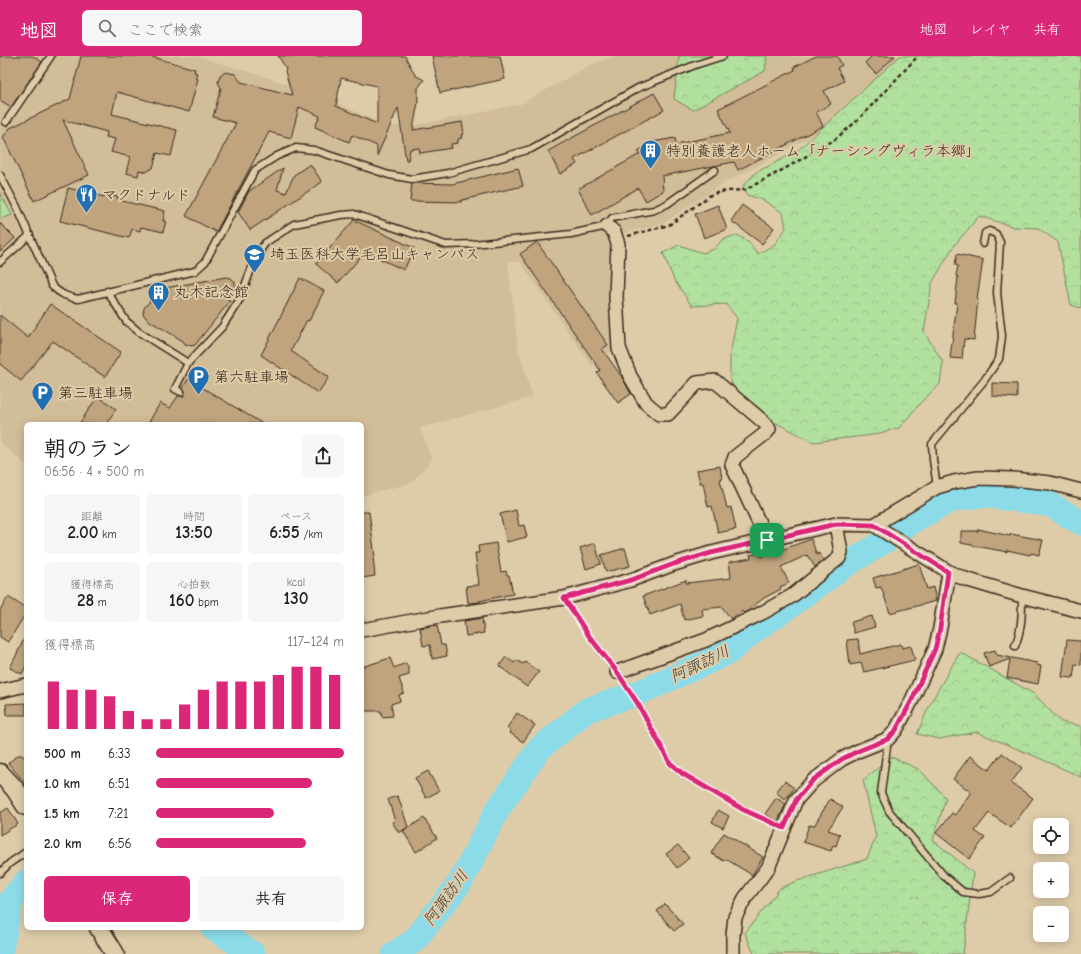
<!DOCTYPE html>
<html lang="ja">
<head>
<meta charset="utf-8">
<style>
	:root { --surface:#fff; --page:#f6f6f6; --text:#202124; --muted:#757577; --accent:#db2777 }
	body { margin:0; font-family:"Comic Neue","Klee One",sans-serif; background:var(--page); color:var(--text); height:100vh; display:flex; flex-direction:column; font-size:15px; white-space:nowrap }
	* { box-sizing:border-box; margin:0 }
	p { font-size:13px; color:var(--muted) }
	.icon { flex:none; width:22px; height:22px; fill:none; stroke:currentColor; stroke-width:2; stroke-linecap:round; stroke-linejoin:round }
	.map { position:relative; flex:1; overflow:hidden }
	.sheet { position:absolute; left:24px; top:366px; width:340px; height:508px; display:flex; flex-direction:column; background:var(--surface); border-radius:6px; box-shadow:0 2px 10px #0003 }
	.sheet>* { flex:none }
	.tools { position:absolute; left:1033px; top:762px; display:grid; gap:8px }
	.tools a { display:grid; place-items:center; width:36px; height:36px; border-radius:6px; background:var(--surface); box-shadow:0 2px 10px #0003; font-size:20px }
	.pin { position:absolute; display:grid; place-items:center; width:34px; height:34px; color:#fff; margin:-17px; border-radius:8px; box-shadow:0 2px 6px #0006 }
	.round { display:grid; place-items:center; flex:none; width:42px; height:42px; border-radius:6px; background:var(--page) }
	.headline { display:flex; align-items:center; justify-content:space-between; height:68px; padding:0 20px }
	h1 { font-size:22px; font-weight:800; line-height:30px }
	.figures { display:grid; grid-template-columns:repeat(3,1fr); gap:6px; height:68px; padding:4px 20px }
	.figures div { display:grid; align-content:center; border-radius:6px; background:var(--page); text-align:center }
	.figures b { font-size:17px; font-weight:800 }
	.figures small { font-size:11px; font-weight:400 }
	.figures p { font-size:11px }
	.chart { height:112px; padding:8px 20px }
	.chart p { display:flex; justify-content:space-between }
	.chart svg { width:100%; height:72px; margin-top:4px; stroke:var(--accent); stroke-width:6 }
	.button { display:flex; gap:8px; margin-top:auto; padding:8px 20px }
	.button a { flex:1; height:46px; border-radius:6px; background:var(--accent); color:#fff; font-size:16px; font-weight:800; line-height:46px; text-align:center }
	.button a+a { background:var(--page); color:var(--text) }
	ul { padding:0 20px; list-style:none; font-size:13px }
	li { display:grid; grid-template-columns:64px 48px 1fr; align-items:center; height:30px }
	li i { height:10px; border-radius:5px; background:var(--accent) }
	header { display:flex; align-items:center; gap:24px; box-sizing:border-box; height:56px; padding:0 20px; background:var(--accent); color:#fff }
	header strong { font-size:19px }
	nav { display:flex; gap:22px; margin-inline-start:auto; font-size:14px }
	.search { width:280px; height:36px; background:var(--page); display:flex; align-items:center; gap:10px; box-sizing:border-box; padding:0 14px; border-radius:6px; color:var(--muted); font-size:15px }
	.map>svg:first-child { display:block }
	.built { fill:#d2bd99 }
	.forest { fill:url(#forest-crowns); stroke:#76865e }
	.park { fill:#b2e19f; stroke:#76865e }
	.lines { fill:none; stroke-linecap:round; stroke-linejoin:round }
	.river { stroke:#8cdbe8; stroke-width:25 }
	.building { fill:#bfa47e; stroke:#3b2a1e; fill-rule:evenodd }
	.lane-casing { stroke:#3b2a1e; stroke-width:9 }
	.street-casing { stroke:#3b2a1e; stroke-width:16 }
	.secondary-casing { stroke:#3b2a1e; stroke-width:21 }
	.path { stroke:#3b2a1e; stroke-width:2.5; stroke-dasharray:4 3; stroke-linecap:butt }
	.lane { stroke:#decca9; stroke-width:6 }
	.street { stroke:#decca9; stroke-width:13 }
	.secondary { stroke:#decca9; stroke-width:18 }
	.route-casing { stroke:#fff; stroke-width:8 }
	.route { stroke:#db2777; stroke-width:5 }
	.labels { text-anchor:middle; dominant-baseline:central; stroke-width:4; stroke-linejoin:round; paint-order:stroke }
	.poi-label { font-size:15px; fill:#3b2a1e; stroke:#decca9; text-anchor:start }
	.water-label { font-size:16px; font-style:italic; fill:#433c32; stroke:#decca9 }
</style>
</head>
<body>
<header>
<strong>地図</strong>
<div class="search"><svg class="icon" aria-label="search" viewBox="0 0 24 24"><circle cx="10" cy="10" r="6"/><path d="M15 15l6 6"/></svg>ここで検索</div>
<nav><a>地図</a><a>レイヤ</a><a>共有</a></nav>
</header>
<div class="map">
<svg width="1081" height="898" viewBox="0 0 1081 898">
	<defs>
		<pattern id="forest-crowns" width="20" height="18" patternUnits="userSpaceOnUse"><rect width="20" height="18" fill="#b2e19f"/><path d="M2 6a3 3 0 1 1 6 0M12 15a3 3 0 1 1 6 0" fill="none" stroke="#9ac188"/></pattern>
	</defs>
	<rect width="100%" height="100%" fill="#decca9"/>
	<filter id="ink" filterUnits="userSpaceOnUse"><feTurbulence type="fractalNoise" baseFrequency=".025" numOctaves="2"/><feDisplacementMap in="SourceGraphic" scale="8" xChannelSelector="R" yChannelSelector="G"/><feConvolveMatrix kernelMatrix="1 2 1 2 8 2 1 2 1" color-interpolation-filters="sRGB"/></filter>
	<g filter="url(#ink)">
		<path class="built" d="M 0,0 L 196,0 L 250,16 L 315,37 L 387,70 L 411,70 L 521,48 L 590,9 L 616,0 L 927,0 L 838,65 L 756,111 L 722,128 L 664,167 L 614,180 L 615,293 L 592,310 L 520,206 L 508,206 L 518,291 L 533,341 L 420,372 L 432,404 L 411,427 L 362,440 L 362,368 L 26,368 L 26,408 L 0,387 Z"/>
		<path class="forest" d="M 679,0 L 767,0 L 765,15 L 693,54 L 674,43 Z
			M 900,0 L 1081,0 L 1081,252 L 1071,249 L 1058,186 L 1038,172 L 1014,171 L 979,160 L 953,191 L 932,227 L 924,276 L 943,306 L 940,328 L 923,344 L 899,372 L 872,379 L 814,386 L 764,361 L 738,339 L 730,323 L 730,298 L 737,262 L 726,248 L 692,250 L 674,224 L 663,197 L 679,189 L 703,197 L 714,193 L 723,183 L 737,179 L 749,186 L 758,198 L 775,188 L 786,172 L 783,157 L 763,144 L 747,139 L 743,130 L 755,117 L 796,96 Z
			M 960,596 L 1034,638 L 1061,666 L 1081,670 L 1081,721 L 1039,702 L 977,676 L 939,683 L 917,678 L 930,648 Z
			M 892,701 L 920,714 L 946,742 L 933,784 L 973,817 L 963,898 L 754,898 L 745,877 L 780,832 L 797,825 L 867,803 L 876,780 L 863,724 Z"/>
		<path class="park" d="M 0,137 L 12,159 L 0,163 Z"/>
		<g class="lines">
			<path class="river" d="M 213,872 L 253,898
				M 0,898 L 11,844 L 26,826
				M 394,898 L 414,885 L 460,827 L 498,753 L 539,693 L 587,654 L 636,638 L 729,596 L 755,574 L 791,549 L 843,511 L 883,486 L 914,464 L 951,444 L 983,439 L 1049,448 L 1081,467"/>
		</g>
		<path class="building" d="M 0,0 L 33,0 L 42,6 L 11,51 L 0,44 Z
			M 81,0 L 149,0 L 195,13 L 194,16 L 197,17 L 195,22 L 198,23 L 189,56 L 117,36 L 112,58 L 177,74 L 171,100 L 157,97 L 153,112 L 146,116 L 139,114 L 138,120 L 126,117 L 130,101 L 111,96 L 115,83 L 106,81 L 107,76 L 63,64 L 89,119 L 34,145 L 3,81 L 10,72 L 70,43 Z
			M 278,0 L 405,0 L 415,19 L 424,24 L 418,32 L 418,46 L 413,74 L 462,66 L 464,78 L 461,79 L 462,82 L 458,83 L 458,87 L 451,88 L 452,92 L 420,97 L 419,92 L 410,93 L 408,104 L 406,104 L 398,52 L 377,100 L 377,90 L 352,79 L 349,86 L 315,71 L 320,60 L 299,51 L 291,82 L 269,76 L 216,176 L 186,160 L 236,67 L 213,61 L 221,32 L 218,26 L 220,19 L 226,16 L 235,18 L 241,26 L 292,39 L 285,15 L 286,12 ZM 341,22 L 377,30 L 377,68 L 336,50 Z
			M 432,0 L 500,0 L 505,23 L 440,37 Z
			M 816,0 L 837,0 L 842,9 L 837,12 L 844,25 L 824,35 L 831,48 L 816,56 L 823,70 L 738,114 L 734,106 L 662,120 L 663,135 L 646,145 L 638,132 L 592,159 L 578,133 L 640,98 L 638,95 L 652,86 L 675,82 L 676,88 L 730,77 L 718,53 L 795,14 L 794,11 Z
			M 872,0 L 895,0 L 876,18 L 865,7 Z
			M 654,37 L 664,54 L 574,103 L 577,108 L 560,118 L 548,95 Z
			M 310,108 L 322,126 L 250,174 L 238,156 L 249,135 L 283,112 L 277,134 L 286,137 L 294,119 Z
			M 518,112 L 523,130 L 462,144 L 461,146 L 410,145 L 412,127 L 452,128 Z
			M 68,132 L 104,141 L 104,138 L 118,141 L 118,144 L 165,155 L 163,165 L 166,165 L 163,176 L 141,171 L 140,175 L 132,173 L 129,182 L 60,165 Z
			M 718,149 L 727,173 L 704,182 L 695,158 Z
			M 742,149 L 774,172 L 762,188 L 731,165 Z
			M 354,164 L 414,192 L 404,214 L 365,196 L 338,227 L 316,208 Z
			M 0,167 L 15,182 L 0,196 Z
			M 537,186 L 608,289 L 602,293 L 622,321 L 631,338 L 618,347 L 597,317 L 600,314 L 520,198 Z
			M 957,198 L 983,204 L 977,243 L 978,243 L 974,284 L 964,283 L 962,303 L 950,302 L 957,247 L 955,247 L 958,221 L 956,220 L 958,210 L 955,209 Z
			M 226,221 L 231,222 L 235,226 L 235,232 L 233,236 L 227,243 L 230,245 L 195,289 L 192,290 L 185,288 L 183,285 L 148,264 L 143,258 L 144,252 L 150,245 L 148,235 Z
			M 300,222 L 324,235 L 309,265 L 307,264 L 291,295 L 329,321 L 318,337 L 261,299 Z
			M 50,248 L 121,296 L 105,321 L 53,285 L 21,325 L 0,308 L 0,259 L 28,282 Z
			M 188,323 L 263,368 L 148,368 L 160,347 L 170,352 L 178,340 L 184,340 L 185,335 L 183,332 Z
			M 992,327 L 1017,328 L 1017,342 L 992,340 Z
			M 98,340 L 116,353 L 106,368 L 79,368 Z
			M 720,410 L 722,423 L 720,424 L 727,452 L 731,451 L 736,473 L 718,477 L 712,450 L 708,451 L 703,427 L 700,427 L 697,414 Z
			M 516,454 L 519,470 L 524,469 L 527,481 L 507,486 L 500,458 Z
			M 362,456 L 369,456 L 375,501 L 373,501 L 375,520 L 362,522 Z
			M 978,473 L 1010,480 L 1011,478 L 1043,484 L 1039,499 L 1031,497 L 1030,499 L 1007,494 L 1007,496 L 961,487 L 961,475 L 978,475 Z
			M 811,483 L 817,499 L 819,497 L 824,504 L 815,511 L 807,499 L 781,511 L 789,527 L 780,531 L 781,533 L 764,542 L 744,557 L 742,555 L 731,563 L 722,551 L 702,553 L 703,560 L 684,564 L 680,548 L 650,559 L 643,540 L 686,524 L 686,527 L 731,522 L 729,506 L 751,502 L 750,499 L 761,497 L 761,501 L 780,492 L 781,494 Z
			M 496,487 L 501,516 L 506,515 L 507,519 L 509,519 L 513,538 L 479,545 L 480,546 L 468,547 L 466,530 L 479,529 L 475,497 L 479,497 L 478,490 Z
			M 595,487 L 601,508 L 586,513 L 580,492 Z
			M 625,492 L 630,510 L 606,516 L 601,499 Z
			M 919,508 L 927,533 L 933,531 L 936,545 L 890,557 L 881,531 L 876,532 L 873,522 Z
			M 8,541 L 26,552 L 26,557 L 8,586 L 0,581 L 0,554 Z
			M 872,560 L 875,571 L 854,577 L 851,566 Z
			M 482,562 L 484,577 L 466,580 L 464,565 Z
			M 437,569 L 441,589 L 445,589 L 447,600 L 432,603 L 430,589 L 423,590 L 420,572 Z
			M 26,579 L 26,610 L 22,618 L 10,612 Z
			M 858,583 L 860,598 L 901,588 L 902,592 L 911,590 L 915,604 L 864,616 L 861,606 L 861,607 L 850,609 L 847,584 Z
			M 1067,584 L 1081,585 L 1081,609 L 1075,608 L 1073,622 L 1062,621 Z
			M 995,594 L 997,599 L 1037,607 L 1037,609 L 1041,610 L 1038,628 L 1007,622 L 1010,603 L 989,611 L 984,597 Z
			M 506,601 L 514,607 L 516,604 L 523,608 L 525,606 L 539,616 L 527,631 L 499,610 Z
			M 390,602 L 394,612 L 406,607 L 409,614 L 409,619 L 399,622 L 404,637 L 399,639 L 400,645 L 391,648 L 393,660 L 382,661 L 381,655 L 362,655 L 362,611 Z
			M 26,647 L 26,659 L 7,659 L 6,648 Z
			M 517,657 L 535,669 L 523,686 L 510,677 L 511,675 L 507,672 Z
			M 1002,697 L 1022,712 L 1011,727 L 1033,742 L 1011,772 L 989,757 L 975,775 L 985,782 L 969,803 L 936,777 L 952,757 L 955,759 L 971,736 L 953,723 L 970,700 L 989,714 Z
			M 18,699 L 22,699 L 26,704 L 26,728 L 8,707 Z
			M 428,715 L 439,735 L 426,742 L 415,722 Z
			M 785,725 L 794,732 L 785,744 L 776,736 Z
			M 398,740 L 408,771 L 399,777 L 392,766 L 395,765 L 388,743 Z
			M 776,742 L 786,748 L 777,766 L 765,758 Z
			M 830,743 L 843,751 L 828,774 L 840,778 L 836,790 L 833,789 L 831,795 L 803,786 L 809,769 L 814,770 Z
			M 8,752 L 18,768 L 0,779 L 0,757 Z
			M 718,754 L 729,760 L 723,772 L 712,766 Z
			M 424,762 L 437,782 L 416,796 L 403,775 Z
			M 724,777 L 763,801 L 752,819 L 726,803 L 724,805 L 711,797 Z
			M 678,789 L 689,802 L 677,812 L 666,798 Z
			M 665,848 L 683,868 L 674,875 L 657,855 Z"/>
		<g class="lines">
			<defs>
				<path id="lane" d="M 6,66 L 51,0
					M 0,119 L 17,151 L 52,230 C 60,238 67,241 78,243 L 195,215 L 205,206 L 255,114 L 277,100 L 296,92 L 314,94 L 389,119 L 412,123 L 448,117 L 531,93 L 638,32 L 695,9 L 723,0
					M 0,206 L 30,179
					M 107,235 L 126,265 L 139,276 L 188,307
					M 181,336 L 175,333 L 188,307 L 222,271 L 240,243 L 255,203 L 265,187 L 294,168 L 341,159 L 354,158 L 446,189 L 473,188 L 571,178 L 607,170 L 612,162 L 654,154 L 667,148 L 715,114
					M 937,431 L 933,404 L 932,388 L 983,326 L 999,303 L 1002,280 L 997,237 L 1000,186 L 996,178 L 989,175 L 985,177 L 983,188
					M 1015,590 C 1022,573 1022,558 1022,540
					M 888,683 L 881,737 L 889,755 L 944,820 L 963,836 L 979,838 L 991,836 L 1010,822
					M 0,817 L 10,807 L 26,796"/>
				<path id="street" d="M 607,170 L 614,176 L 618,188 L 616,241 L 619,292 L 630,320 L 646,347 L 659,358 L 668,358 L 697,327 L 715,325 L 766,368 L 769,373 L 766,377 L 735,401 L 732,409 L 767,484
					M 874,469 L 937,431 L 954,426 L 978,422 L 1013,423 L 1050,427 L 1081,435
					M 362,574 L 440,560 L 564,542 L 631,524 L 674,508 L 711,497 L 836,468 L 874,469 L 949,516 L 965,523 L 1022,540 L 1081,555
					M 617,616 L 706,584 L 762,557 L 792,540 L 839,502 L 841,496 L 836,468
					M 0,635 L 26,629
					M 733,898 L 733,879 L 735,861 L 745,842 L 768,812 L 796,744 L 813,725 L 842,703 L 858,695 L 888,683 L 896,674 L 911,646 L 935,593 L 940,572 L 949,516"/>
				<path id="secondary" d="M 0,717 L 15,733 L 26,750
					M 99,872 L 115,898"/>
			</defs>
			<use href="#lane" class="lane-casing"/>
			<use href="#street" class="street-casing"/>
			<use href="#secondary" class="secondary-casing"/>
			<path class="path" d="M 628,180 L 669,169 L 712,138 L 726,135 L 745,134 L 786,112 L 834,84 L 857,65 L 918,0
				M 571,553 L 589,580 L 609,606
				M 623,626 L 638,648 L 670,707 L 683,718 L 744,754 L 773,767"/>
			<use href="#lane" class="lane"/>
			<use href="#street" class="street"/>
			<use href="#secondary" class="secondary"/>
		</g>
	</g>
	<g class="lines" filter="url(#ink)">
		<defs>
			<path id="route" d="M 836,468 L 874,469 L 948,516 L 940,572 L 935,593 L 911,646 L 896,674 L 888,683 L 858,695 L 842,703 L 813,724 L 796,744 L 784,772 L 744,754 L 683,718 L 670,707 L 638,648 L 617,616 L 589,580 L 564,542 L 631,524 L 674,508 L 711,497 Z"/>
		</defs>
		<use href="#route" class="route-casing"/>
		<use href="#route" class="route"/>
	</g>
	<defs>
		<symbol id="building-pin" viewBox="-11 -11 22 30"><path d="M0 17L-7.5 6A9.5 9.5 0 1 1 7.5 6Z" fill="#1f6fb2" stroke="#decca9"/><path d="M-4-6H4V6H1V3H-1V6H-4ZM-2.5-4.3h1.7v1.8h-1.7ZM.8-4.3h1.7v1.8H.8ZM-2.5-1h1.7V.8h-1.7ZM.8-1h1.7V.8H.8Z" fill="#fff"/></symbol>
		<symbol id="restaurant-pin" viewBox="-11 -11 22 30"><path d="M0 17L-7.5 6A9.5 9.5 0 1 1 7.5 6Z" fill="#1f6fb2" stroke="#decca9"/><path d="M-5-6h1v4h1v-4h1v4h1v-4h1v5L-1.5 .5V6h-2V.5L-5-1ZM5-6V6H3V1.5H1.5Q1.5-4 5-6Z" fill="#fff"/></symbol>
		<symbol id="university-pin" viewBox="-11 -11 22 30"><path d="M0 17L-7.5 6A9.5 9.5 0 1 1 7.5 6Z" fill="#1f6fb2" stroke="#decca9"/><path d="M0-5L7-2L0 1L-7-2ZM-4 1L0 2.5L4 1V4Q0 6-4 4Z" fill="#fff"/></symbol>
		<symbol id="parking-pin" viewBox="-11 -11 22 30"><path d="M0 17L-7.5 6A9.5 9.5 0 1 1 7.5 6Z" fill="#1f6fb2" stroke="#decca9"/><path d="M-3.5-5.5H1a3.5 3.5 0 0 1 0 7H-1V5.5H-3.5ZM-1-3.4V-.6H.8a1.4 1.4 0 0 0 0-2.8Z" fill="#fff"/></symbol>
	</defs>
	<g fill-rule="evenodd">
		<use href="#building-pin" x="638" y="82" width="25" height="34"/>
		<use href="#restaurant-pin" x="74" y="126" width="25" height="34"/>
		<use href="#university-pin" x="242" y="186" width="25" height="34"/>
		<use href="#building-pin" x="146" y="224" width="25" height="34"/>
		<use href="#parking-pin" x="186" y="308" width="25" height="34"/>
		<use href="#parking-pin" x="30" y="324" width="25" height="34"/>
	</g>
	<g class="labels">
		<g class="poi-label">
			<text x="666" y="95">特別養護老人ホーム「ナーシングヴィラ本郷」</text>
			<text x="102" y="139">マクドナルド</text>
			<text x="270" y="198">埼玉医科大学毛呂山キャンパス</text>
			<text x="174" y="236">丸木記念館</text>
			<text x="214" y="321">第六駐車場</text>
			<text x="58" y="337">第三駐車場</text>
		</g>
		<g class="water-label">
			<text transform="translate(700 608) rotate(-26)">阿諏訪川</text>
			<text transform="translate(446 842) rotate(-54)">阿諏訪川</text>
		</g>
	</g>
</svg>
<div class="tools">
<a><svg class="icon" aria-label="locate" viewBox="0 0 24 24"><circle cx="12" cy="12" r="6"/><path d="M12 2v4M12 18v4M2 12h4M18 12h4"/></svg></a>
<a>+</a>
<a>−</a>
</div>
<div class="pin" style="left:767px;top:484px;background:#1e9e55"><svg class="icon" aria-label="arrive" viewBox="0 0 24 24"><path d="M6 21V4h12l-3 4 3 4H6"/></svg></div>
<section class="sheet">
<div class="headline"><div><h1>朝のラン</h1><p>06:56 · 4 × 500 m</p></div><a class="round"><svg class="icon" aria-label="share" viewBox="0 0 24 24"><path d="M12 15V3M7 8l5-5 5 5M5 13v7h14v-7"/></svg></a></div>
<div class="figures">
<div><p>距離</p><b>2.00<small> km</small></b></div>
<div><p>時間</p><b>13:50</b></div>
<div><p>ペース</p><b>6:55<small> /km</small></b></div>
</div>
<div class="figures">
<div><p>獲得標高</p><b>28<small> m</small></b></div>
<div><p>心拍数</p><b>160<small> bpm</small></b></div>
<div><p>kcal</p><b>130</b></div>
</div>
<div class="chart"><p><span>獲得標高</span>117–124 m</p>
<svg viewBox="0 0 160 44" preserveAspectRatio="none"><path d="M5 44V15M15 44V20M25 44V20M35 44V24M45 44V33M55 44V38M65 44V38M75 44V29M85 44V20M95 44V15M105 44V15M115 44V15M125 44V11M135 44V6M145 44V6M155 44V11"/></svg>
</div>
<ul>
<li><b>500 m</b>6:33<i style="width:100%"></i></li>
<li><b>1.0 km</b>6:51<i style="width:83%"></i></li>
<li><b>1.5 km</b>7:21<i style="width:63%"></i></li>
<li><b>2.0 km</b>6:56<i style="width:80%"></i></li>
</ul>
<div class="button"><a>保存</a><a>共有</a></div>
</section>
</div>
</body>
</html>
